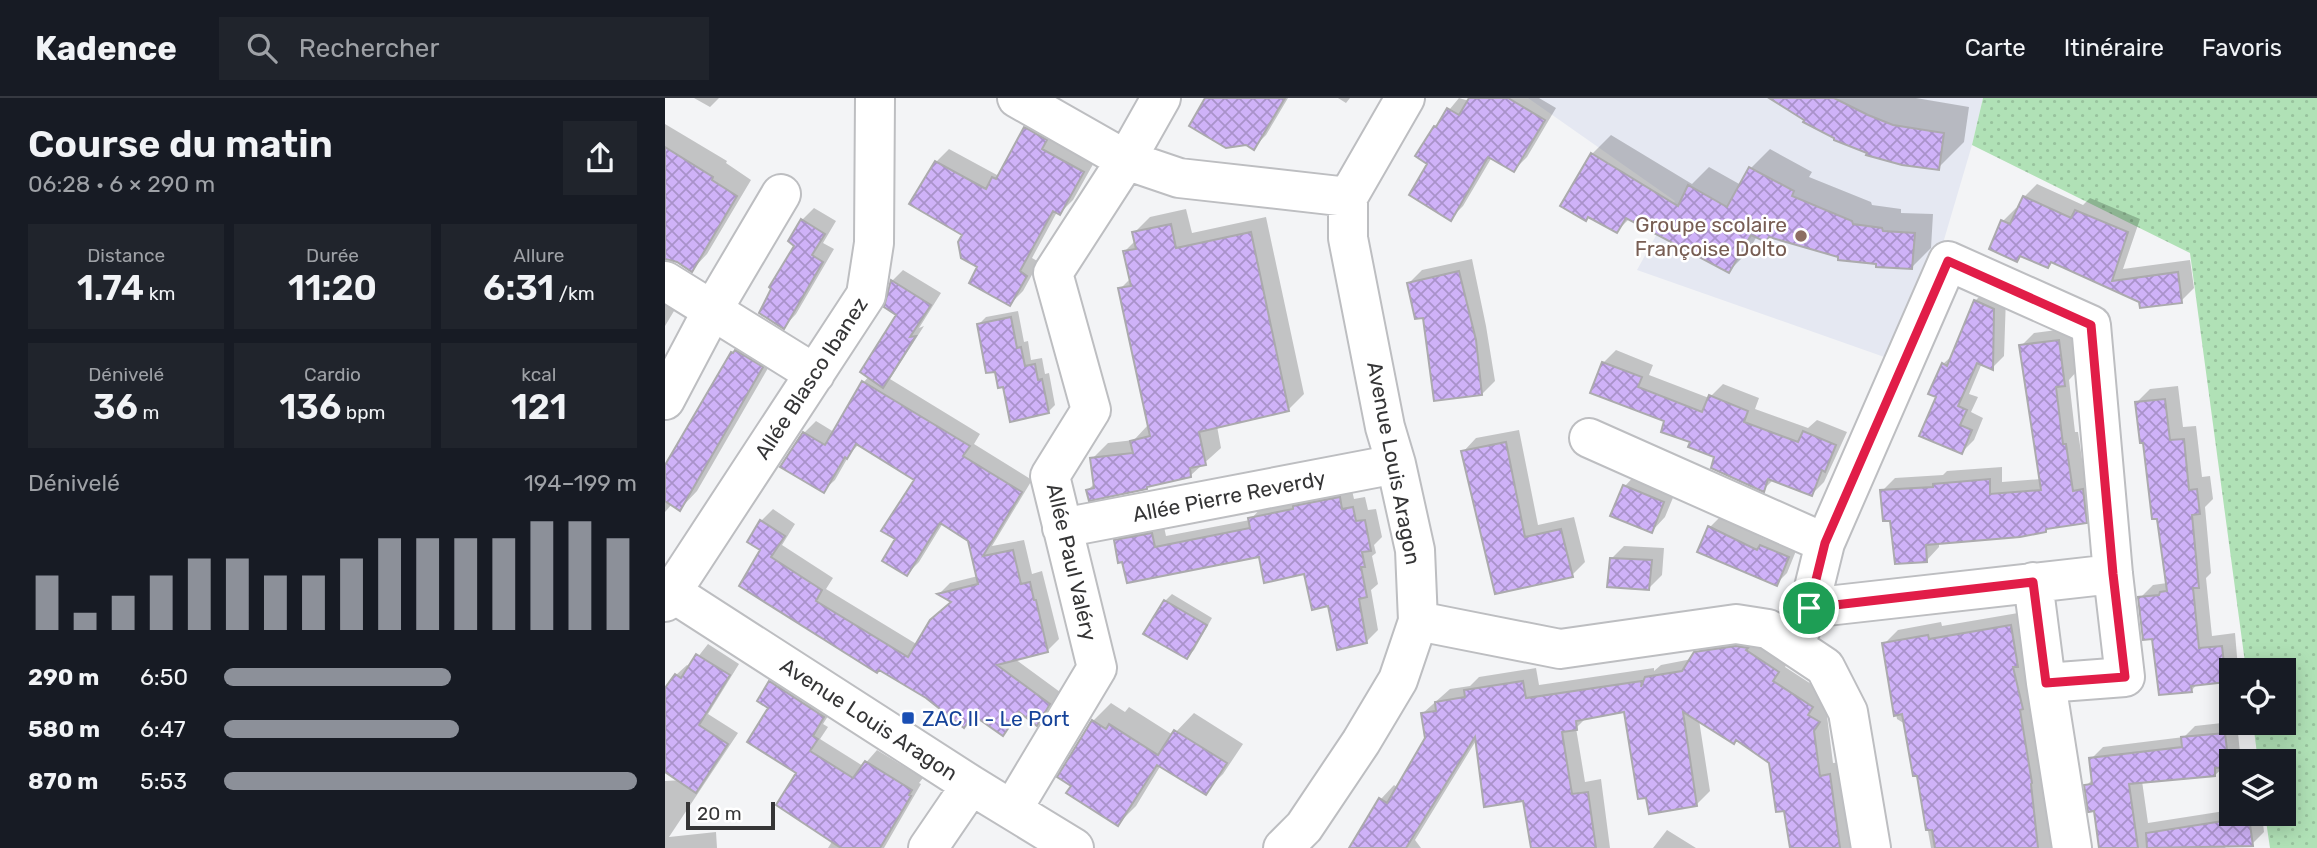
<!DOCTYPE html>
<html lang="fr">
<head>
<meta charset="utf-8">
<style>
	:root { --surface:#171b24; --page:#20242c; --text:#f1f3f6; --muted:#9ea1a6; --line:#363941; --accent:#8c9099 }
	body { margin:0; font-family:Rubik,sans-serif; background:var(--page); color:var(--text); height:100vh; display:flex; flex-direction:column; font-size:26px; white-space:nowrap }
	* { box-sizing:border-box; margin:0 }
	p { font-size:23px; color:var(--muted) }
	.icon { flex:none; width:38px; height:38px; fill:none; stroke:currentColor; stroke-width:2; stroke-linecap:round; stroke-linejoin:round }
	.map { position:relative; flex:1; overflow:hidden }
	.sheet { display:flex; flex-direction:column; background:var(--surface); width:665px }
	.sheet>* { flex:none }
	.buttons { position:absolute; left:1554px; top:560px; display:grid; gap:14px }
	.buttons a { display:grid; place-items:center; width:77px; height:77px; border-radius:0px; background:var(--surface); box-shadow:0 4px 18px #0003; font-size:35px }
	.scale { position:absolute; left:21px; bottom:18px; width:89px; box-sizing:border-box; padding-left:7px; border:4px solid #353536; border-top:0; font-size:19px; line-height:24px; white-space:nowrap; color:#353536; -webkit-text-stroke:5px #fff; paint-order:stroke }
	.pin { position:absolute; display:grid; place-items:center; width:60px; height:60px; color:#fff; margin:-30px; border:4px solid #fff; border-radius:50%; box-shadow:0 2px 7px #0007 }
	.round { display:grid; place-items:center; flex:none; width:74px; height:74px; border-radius:0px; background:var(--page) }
	.summary { display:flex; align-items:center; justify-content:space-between; height:119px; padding:0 28px }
	h1 { font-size:38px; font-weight:600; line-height:52px }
	.metrics { display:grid; grid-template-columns:repeat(3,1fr); gap:10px; height:119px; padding:7px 28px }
	.metrics div { display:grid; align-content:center; border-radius:0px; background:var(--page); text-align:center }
	.metrics b { font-size:35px; font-weight:600 }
	.metrics small { font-size:19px; font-weight:400 }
	.metrics p { font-size:19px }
	.chart { height:196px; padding:14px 28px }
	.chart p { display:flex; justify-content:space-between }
	.chart svg { width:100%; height:126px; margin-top:7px; stroke:var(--accent); stroke-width:6 }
	ul { padding:0 28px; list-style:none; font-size:23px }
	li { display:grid; grid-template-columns:112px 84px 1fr; align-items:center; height:52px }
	li i { height:18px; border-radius:9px; background:var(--accent) }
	header { display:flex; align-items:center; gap:42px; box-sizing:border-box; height:98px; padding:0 35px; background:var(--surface); border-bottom:2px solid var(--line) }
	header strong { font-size:33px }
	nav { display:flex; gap:38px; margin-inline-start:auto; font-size:24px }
	.search { width:490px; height:63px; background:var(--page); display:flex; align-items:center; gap:18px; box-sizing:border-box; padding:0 24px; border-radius:0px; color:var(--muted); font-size:26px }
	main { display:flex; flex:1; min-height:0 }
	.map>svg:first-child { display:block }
	.built { fill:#e5e8f2 }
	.green { fill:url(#green-dots) }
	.shadow { fill:#0003 }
	.building { fill:url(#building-cross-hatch); stroke:#abaaad; stroke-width:2 }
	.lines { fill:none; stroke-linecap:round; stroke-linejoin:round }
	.minor-casing { stroke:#bdbec1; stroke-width:42 }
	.minor { stroke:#fff; stroke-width:38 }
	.route-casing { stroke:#fff; stroke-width:14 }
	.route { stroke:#e11d48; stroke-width:9 }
	.education-dot { fill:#8d6e63; stroke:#fff; stroke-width:2.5 }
	.transit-dot { fill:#1a4fb4; stroke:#fff; stroke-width:2.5 }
	.labels { text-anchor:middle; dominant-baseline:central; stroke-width:5; stroke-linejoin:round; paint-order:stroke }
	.education-label { font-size:21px; fill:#785e54; stroke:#fff; text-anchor:end }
	.street-label { font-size:21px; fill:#353536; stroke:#fff }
	.transit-label { font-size:21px; fill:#164399; stroke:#fff; text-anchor:start }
</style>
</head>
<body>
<header>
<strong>Kadence</strong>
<div class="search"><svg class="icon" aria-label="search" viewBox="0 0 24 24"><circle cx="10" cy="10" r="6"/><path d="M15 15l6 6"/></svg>Rechercher</div>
<nav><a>Carte</a><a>Itinéraire</a><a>Favoris</a></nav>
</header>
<main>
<section class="sheet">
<div class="summary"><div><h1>Course du matin</h1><p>06:28 · 6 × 290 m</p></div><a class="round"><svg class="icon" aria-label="share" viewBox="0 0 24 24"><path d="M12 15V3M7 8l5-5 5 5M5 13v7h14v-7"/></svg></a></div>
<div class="metrics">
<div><p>Distance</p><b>1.74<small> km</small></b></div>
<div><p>Durée</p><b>11:20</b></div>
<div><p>Allure</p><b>6:31<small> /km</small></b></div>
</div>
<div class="metrics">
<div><p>Dénivelé</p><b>36<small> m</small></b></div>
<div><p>Cardio</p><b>136<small> bpm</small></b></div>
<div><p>kcal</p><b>121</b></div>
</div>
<div class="chart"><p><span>Dénivelé</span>194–199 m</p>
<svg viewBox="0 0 160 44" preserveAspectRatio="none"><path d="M5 44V25M15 44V38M25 44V32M35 44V25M45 44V19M55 44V19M65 44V25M75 44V25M85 44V19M95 44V12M105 44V12M115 44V12M125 44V12M135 44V6M145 44V6M155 44V12"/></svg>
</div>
<ul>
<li><b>290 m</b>6:50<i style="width:55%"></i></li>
<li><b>580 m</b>6:47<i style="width:57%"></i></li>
<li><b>870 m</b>5:53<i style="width:100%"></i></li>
</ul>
</section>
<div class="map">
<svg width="1652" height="750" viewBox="0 0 1652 750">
	<defs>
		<pattern id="green-dots" width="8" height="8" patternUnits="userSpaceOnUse" patternTransform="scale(1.75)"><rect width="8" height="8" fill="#b0e1b6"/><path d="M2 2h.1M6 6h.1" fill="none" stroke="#98c29d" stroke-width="1.8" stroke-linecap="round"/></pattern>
		<pattern id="building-cross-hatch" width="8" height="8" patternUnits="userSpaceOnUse" patternTransform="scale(1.75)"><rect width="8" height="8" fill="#cfb2f8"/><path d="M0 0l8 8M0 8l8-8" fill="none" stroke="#a992ca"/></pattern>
	</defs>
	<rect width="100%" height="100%" fill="#f3f4f6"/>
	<path class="built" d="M 863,0 L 1318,0 L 1307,47 L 1242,267 L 972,172 L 1010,103 Z"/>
	<path class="green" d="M 1318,0 L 1652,0 L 1652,750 L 1605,750 L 1600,716 L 1619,716 L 1619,663 L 1593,663 L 1588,625 L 1619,625 L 1619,572 L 1581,572 L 1525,155 L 1307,47 Z"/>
	<path class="shadow" d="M 29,0 L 54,0 L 45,9 Z
		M 542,0 L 623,0 L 601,37 L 589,49 Z
		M 673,0 L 685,0 L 681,5 Z
		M 794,0 L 804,3 L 806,0 L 874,0 L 891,10 L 862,59 L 849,72 L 827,59 L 798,108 L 785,121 L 765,65 L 770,29 Z
		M 1111,0 L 1251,0 L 1304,9 L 1299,44 L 1273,70 L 1141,21 Z
		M 374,17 L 431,61 L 408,102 L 395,115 L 392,114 L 367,160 L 374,164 L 358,193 L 345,206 L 314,168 L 271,64 L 284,51 L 332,77 L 338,71 L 360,30 Z
		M 0,26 L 62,63 L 61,65 L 86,82 L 42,156 L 27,172 L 0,155 Z
		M 946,37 L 1027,86 L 1044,69 L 1076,87 L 1086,70 L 1105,51 L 1147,74 L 1144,79 L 1206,104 L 1207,107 L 1236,111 L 1236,115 L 1268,116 L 1266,150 L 1247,169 L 1175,158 L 1106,137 L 1101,142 L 1092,138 L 1083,154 L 1064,173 L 965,120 L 952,133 L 927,56 Z
		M 1372,86 L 1418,107 L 1425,100 L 1475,121 L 1458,171 L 1525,162 L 1529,190 L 1516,203 L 1475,202 L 1388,163 L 1383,168 L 1357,157 L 1352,162 L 1338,123 L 1351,110 L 1354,112 L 1359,99 Z
		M 149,110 L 171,123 L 158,145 L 169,151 L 131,216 L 119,229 L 137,122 Z
		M 521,111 L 527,135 L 601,119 L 639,296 L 623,312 L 552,328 L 556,350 L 526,377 L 484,387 L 481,390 L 423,392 L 430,385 L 427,361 L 443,345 L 469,342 L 483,327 L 455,191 L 466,180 L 460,153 L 471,142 L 469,135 L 485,119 Z
		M 807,161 L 821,228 L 830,283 L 817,296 L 760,218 L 744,185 L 757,172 Z
		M 238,172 L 276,195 L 254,230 L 259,228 L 225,281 L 315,336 L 309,346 L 367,382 L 327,448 L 359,442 L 367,476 L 377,473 L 394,541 L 382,553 L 350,561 L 395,594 L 383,614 L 372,626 L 356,614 L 338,635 L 311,616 L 299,628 L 262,598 L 214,570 L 97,452 L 84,443 L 96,423 L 108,411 L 130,426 L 117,447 L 168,480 L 161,491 L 253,547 L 288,503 L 275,495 L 285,485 L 313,478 L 304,442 L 278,425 L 254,464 L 242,476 L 233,441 L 251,381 L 194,346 L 186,354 L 170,382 L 158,393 L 139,335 L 151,323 L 169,334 L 199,284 L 204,278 L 234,216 L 227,183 Z
		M 0,186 L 18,198 L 0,228 Z
		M 1322,191 L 1341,199 L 1339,258 L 1327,270 L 1317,265 L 1304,296 L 1313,299 L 1306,314 L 1318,320 L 1309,342 L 1297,354 L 1273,298 L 1278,266 L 1289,256 L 1310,203 Z
		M 353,213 L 359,244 L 363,243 L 366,262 L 377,260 L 380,276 L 384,275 L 390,307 L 383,314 L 339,287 L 314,226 L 321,219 Z
		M 1407,230 L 1412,273 L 1404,282 L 1410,334 L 1413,334 L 1420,381 L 1433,410 L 1421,423 L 1384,429 L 1380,432 L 1274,444 L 1274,449 L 1262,462 L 1227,421 L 1217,393 L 1230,380 L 1278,377 L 1282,373 L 1337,369 L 1337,384 L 1376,381 L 1356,248 L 1369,235 Z
		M 85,237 L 114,251 L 32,393 L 15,411 L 7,406 L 0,414 L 0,369 L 2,370 L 67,255 Z
		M 951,252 L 988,267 L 984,277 L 1044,300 L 1058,286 L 1094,300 L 1090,311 L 1143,330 L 1152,322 L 1182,334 L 1159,384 L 1147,396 L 1109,381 L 1098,392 L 1027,343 L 938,265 Z
		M 1513,288 L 1518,329 L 1531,328 L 1537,379 L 1545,378 L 1548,401 L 1540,409 L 1546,475 L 1541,480 L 1547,538 L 1570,535 L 1573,570 L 1566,572 L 1566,577 L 1560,583 L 1533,585 L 1527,592 L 1488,539 L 1475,500 L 1488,487 L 1502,485 L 1472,304 L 1485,291 Z
		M 854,332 L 873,427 L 909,419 L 920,464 L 907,477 L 831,494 L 798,354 L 811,340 Z
		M 973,374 L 1012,390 L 1000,419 L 987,433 L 960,388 Z
		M 686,388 L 689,401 L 700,399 L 703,412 L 711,411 L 717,439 L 709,447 L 711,455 L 707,458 L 713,486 L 706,492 L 713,532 L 701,544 L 665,506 L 640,473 L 595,457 L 463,483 L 451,443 L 463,431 L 498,424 L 501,438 L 585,422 L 597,409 Z
		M 1055,419 L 1102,442 L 1107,437 L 1133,448 L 1122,475 L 1111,486 L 1045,429 Z
		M 959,448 L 999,450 L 997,477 L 984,490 L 946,461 Z
		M 507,496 L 547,520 L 529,552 L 522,559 L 500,503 Z
		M 1359,514 L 1388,750 L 1266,750 L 1253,676 L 1240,626 L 1232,621 L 1219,546 L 1233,532 L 1276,524 L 1277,528 Z
		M 1085,536 L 1126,560 L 1120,569 L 1160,595 L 1155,603 L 1167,610 L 1162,618 L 1168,665 L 1178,664 L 1190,750 L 1126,750 L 1120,711 L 1106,664 L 1072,641 L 1034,622 L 1045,693 L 1031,707 L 960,612 L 922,619 L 911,630 L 920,684 L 936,681 L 945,750 L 867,750 L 859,701 L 812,641 L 750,742 L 756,750 L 686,750 L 716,701 L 729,687 L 733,690 L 762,641 L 758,615 L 785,591 L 805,588 L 814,579 L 871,570 L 874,587 L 989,570 L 989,573 L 996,567 L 1027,561 L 1044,541 Z
		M 43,546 L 74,566 L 43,616 L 73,635 L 4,739 L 51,734 L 52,750 L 0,750 L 0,683 L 19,682 L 0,670 L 0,593 L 11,577 L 22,567 L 25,569 Z
		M 116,572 L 170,607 L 158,626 L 163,629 L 155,641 L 198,668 L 212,652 L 258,680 L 254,685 L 256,686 L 219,750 L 163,750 L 168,742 L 133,674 L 105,610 L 105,584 Z
		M 446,605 L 460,614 L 464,609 L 508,637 L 529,615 L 578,646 L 558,676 L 540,694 L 496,667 L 471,708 L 453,726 L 408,687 L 428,623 Z
		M 1566,624 L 1572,625 L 1575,655 L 1550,677 L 1477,683 L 1483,725 L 1566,712 L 1566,716 L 1597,716 L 1599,734 L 1587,746 L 1562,747 L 1560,750 L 1436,750 L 1431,711 L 1421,688 L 1428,681 L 1426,661 L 1438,649 L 1519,639 L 1530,628 Z
		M 1002,732 L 1031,750 L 988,750 Z"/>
	<path class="building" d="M 540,0 L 620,0 L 589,52 L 581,47 L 561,50 L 524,28 Z
		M 804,0 L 843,0 L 880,22 L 849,74 L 823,59 L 786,123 L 744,97 L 762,66 L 750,58 L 769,28 L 771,29 L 782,10 L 794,17 Z
		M 1104,0 L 1169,0 L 1203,17 L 1228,27 L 1279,35 L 1274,72 L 1237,67 L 1201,57 L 1202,55 L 1169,42 L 1169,40 L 1138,24 L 1139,22 Z
		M 359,29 L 382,42 L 377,51 L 419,74 L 395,117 L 388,113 L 355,173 L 362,178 L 345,208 L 304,185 L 312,169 L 296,160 L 293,144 L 297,137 L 244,106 L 270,63 L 321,91 L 327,79 L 331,81 Z
		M 0,49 L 48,79 L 47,82 L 72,98 L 27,174 L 12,164 L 0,161 Z
		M 926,55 L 1013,108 L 1023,87 L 1062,109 L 1084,69 L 1129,93 L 1127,98 L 1187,123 L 1188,126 L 1217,130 L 1218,133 L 1250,135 L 1247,171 L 1211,169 L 1211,166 L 1173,162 L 1173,159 L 1104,139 L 1101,144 L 1086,137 L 1064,175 L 961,120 L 952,135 L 923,119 L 921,123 L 895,108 Z
		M 1358,98 L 1406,120 L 1410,112 L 1463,134 L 1447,183 L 1513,174 L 1517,205 L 1475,210 L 1474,204 L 1386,164 L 1383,170 L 1355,158 L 1352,164 L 1324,151 L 1336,122 L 1345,126 Z
		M 136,121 L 160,136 L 147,157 L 158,164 L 119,231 L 94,215 L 106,191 L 104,189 L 129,148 L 123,143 Z
		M 506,126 L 511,150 L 586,134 L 624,313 L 534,334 L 541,367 L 525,370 L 526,379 L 482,389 L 482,391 L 424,403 L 421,392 L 429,390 L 425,360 L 468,355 L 465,343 L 485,338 L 453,190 L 466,188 L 458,153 L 471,151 L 467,134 Z
		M 794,173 L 811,242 L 817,297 L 769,303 L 758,220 L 750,221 L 742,185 Z
		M 226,182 L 266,207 L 245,239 L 251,238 L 218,290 L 195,274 L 231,217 L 219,209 Z
		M 1309,202 L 1329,211 L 1328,272 L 1312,265 L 1293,308 L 1302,312 L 1295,327 L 1307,332 L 1297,356 L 1254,338 L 1271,299 L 1263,296 L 1277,265 L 1282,268 Z
		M 346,219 L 352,250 L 356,249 L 360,268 L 370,266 L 373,282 L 377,281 L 384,315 L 345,324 L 338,289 L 333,290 L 330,274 L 321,275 L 312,226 Z
		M 1394,242 L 1400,288 L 1391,289 L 1398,346 L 1401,346 L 1408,393 L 1418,391 L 1422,425 L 1381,431 L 1381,434 L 1355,439 L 1261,447 L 1262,464 L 1230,466 L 1225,423 L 1218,423 L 1215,392 L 1268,389 L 1268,386 L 1325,381 L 1325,396 L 1376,392 L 1354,247 Z
		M 70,252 L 98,269 L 15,413 L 0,403 L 0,367 L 66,254 L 68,255 Z
		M 937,264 L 977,279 L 973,289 L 1037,314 L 1044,297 L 1083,313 L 1079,324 L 1133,344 L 1138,333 L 1171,347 L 1160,374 L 1157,372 L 1147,398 L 1103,381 L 1099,394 L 1046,370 L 1049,359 L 1023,349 L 1025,344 L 996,334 L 999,323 L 925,295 Z
		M 197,283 L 305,348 L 298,358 L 357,394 L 318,458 L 348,452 L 356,486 L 365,484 L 369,502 L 371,502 L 383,554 L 332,567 L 385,606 L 372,628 L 354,614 L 338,638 L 308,617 L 299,630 L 261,600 L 214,572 L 212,575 L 74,488 L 95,452 L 82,444 L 95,422 L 120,438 L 106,459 L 157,492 L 151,503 L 243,559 L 265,522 L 286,504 L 272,496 L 313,486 L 303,443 L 275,425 L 242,478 L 217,463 L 230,441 L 216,433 L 249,382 L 191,346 L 182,361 L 180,359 L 159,395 L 115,369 L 138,334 L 160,347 Z
		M 1500,301 L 1505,342 L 1519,341 L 1524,392 L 1532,391 L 1535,416 L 1527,417 L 1534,490 L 1528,490 L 1534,550 L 1557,548 L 1561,584 L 1526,588 L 1527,594 L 1494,597 L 1487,541 L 1478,542 L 1473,499 L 1494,497 L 1495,494 L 1502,493 L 1492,421 L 1487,421 L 1478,345 L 1475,345 L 1470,304 Z
		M 841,344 L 860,439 L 896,431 L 908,479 L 830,496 L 796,353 Z
		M 958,387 L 999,404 L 987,435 L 945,418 Z
		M 675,399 L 677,411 L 688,409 L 691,423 L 700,422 L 706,453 L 697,454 L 700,469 L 696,469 L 702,499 L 694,501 L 702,545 L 672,552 L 663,508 L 647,512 L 639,476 L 599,485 L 594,459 L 462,485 L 457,464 L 453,465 L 449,442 L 487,435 L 490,449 L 585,430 L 583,420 L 628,411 L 628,408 Z
		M 1043,428 L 1092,452 L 1095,447 L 1124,459 L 1112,488 L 1032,454 Z
		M 945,460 L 987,462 L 984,492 L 942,489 Z
		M 499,502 L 542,527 L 522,561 L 478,536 Z
		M 1346,527 L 1353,569 L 1348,569 L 1358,611 L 1355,612 L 1367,685 L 1366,686 L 1373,750 L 1270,750 L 1267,732 L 1261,732 L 1252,678 L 1248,678 L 1237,616 L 1229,618 L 1217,545 L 1263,537 L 1264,541 Z
		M 1071,548 L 1083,550 L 1081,552 L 1114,574 L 1108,583 L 1148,609 L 1143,617 L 1155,624 L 1149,633 L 1155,678 L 1165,676 L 1175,750 L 1125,750 L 1119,713 L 1111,714 L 1104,665 L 1071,642 L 1069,646 L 1018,614 L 1032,708 L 984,716 L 981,700 L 973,701 L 959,614 L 911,623 L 912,632 L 897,634 L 907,696 L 923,694 L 931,750 L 866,750 L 858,703 L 819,709 L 810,639 L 741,750 L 684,750 L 714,700 L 722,705 L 760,640 L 756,615 L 771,613 L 770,604 L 800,599 L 799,592 L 858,583 L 861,600 L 977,583 L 976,589 L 980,579 L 1017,573 L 1029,554 Z
		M 31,556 L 65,577 L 34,627 L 63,646 L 31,695 L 0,674 L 0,590 L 10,576 L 16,580 Z
		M 104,583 L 159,619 L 148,638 L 153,641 L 145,653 L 188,680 L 200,663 L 247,692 L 244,697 L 246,698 L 215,750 L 176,750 L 111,707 L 131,675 L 82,644 L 103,610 L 92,603 Z
		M 427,622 L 441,631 L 444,626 L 493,657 L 509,632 L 562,665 L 541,697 L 492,667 L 453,728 L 401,695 L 406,688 L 392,679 Z
		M 1560,635 L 1564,669 L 1550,670 L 1550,678 L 1464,686 L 1473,750 L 1434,750 L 1429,713 L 1423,714 L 1419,687 L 1427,686 L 1424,660 L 1517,649 L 1516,639 Z
		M 1584,719 L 1588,748 L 1482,750 L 1481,735 Z"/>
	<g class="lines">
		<defs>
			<path id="minor" d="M 352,0 L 461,62 L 514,80 L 683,99
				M 0,183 L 150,276
				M 0,302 L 48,211 L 116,96
				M 924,340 L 1160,445
				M 397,430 L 731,366
				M 1368,484 L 1381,585 L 1407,750
				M 0,490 L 306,687 L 409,750
				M 0,504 L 201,197 L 209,145 L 210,0
				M 1144,510 L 1160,445 L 1283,163 L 1426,227 L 1448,476 L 1460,579 L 1381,585
				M 753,523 L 895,551 L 1071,526 L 1103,531 L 1160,569 L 1183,614 L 1206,750
				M 1135,533 L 1144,510 L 1448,476
				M 347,712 L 432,570 L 385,378 L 426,312 L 388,175 L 461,62 L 496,0
				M 263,750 L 306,687
				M 618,750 L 639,729 L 696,644 L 733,582 L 753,523 L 750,452 L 731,366 L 720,329 L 683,140 L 683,99 L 740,0"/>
		</defs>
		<use href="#minor" class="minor-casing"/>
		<use href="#minor" class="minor"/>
	</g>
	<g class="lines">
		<defs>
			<path id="route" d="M 1283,163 L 1426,227 L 1448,476 L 1460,579 L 1381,585 L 1368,484 L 1144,510 L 1160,445 Z"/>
		</defs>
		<use href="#route" class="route-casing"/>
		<use href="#route" class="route"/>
	</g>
	<circle class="education-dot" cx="1136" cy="138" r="7"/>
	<rect class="transit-dot" x="236" y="613" width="14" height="14" rx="3.5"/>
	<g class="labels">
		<g class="education-label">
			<text x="1122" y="126">Groupe scolaire<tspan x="1122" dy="24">Françoise Dolto</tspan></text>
		</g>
		<g class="street-label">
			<text transform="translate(146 280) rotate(-57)">Allée Blasco Ibanez</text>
			<text transform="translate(729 365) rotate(79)">Avenue Louis Aragon</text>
			<text transform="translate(564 398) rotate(-11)">Allée Pierre Reverdy</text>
			<text transform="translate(407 464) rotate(77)">Allée Paul Valéry</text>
			<text transform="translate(204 621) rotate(33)">Avenue Louis Aragon</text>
		</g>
		<g class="transit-label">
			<text x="257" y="620">ZAC II - Le Port</text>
		</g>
	</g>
</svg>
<div class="buttons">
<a><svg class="icon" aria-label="locate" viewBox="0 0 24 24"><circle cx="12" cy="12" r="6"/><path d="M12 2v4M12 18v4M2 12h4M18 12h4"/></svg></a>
<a><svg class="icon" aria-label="layers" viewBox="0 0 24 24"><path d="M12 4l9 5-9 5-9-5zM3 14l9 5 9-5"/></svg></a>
</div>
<div class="scale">20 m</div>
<div class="pin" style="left:1144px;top:510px;background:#1e9e55"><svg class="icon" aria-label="arrive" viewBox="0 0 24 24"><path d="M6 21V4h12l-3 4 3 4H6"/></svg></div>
</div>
</main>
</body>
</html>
